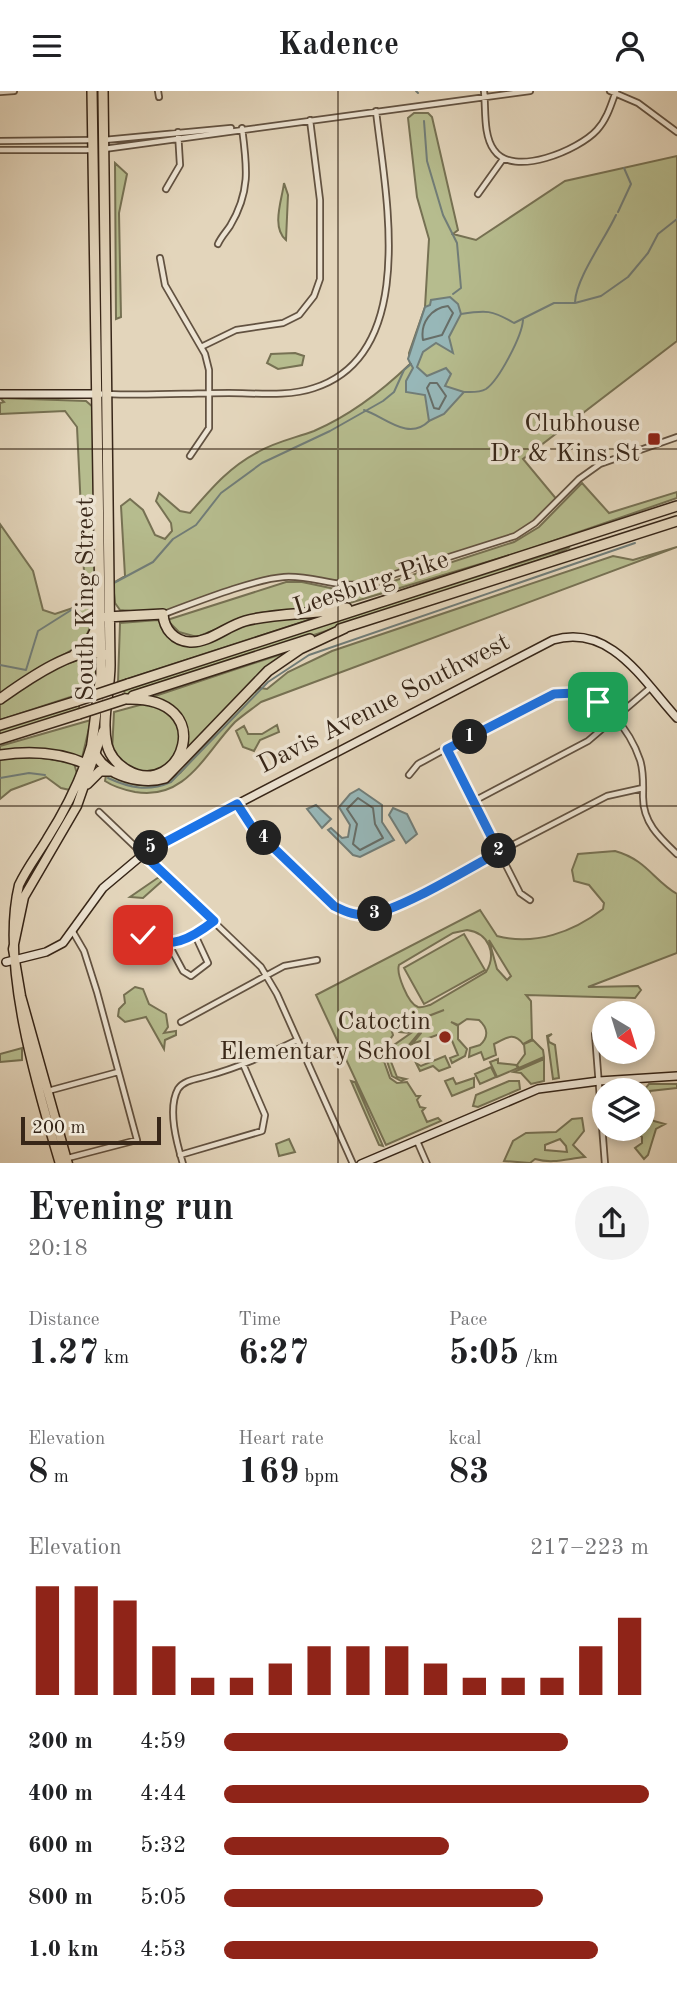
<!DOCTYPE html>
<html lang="en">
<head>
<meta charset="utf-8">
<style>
	:root { --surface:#fff; --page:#f2f2f2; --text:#202124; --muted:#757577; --accent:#8f2418 }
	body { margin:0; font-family:"Old Standard TT",serif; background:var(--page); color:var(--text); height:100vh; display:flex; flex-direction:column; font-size:26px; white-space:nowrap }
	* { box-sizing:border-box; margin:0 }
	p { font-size:23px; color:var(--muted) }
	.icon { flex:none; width:38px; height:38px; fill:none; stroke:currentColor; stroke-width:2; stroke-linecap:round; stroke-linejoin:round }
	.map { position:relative; height:1072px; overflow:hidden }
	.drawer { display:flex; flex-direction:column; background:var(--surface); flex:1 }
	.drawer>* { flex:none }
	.needle { width:46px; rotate:142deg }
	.buttons { position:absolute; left:592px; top:910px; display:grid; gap:14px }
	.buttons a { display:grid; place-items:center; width:63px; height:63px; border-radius:50%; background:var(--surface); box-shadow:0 4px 10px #0003; font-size:35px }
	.scale { position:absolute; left:21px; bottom:18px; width:140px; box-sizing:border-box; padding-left:7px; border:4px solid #372618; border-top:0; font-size:19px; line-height:24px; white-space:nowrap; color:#372618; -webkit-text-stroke:5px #ede4d3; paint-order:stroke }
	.pin { position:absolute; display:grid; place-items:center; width:60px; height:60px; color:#fff; margin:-30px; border-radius:14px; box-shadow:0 4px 10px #0006 }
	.km { position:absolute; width:35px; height:35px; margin:-18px; border-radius:50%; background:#222; color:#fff; font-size:19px; line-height:35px; text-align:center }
	.round { display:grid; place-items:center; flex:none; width:74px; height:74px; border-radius:37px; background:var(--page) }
	.headline { display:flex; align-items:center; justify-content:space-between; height:119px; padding:0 28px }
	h1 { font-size:38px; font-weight:800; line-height:52px }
	.figures { display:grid; grid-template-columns:repeat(3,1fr); gap:10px; height:119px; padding:7px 28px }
	.figures div { display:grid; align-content:center }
	.figures b { font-size:35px; font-weight:800 }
	.figures small { font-size:19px; font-weight:400 }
	.figures p { font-size:19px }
	.chart { height:196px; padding:14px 28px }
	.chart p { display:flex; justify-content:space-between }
	.chart svg { width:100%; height:126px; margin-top:7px; stroke:var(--accent); stroke-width:6 }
	ul { padding:0 28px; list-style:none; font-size:23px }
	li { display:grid; grid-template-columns:112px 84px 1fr; align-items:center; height:52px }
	li i { height:18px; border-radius:9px; background:var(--accent) }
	header { display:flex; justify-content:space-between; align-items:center; height:91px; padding:0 28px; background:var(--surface); font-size:32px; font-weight:800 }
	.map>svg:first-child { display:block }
	.green { fill:#b6bc8e; stroke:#767153; stroke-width:2; fill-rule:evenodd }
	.water { fill:#97b7b8; stroke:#717d78; stroke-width:2 }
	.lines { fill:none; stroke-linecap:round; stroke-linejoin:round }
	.shore { stroke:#676e68; stroke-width:2 }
	.stream { stroke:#717d78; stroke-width:2 }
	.street-casing { stroke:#625241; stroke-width:8 }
	.secondary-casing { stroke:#372618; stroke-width:10 }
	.primary-casing { stroke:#372618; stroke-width:11 }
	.highway-casing { stroke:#372618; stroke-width:12 }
	.street { stroke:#ede4d3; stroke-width:4.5 }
	.secondary { stroke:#ede4d3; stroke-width:7 }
	.primary { stroke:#e3d5bb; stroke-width:8 }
	.highway { stroke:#e3d5bb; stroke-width:9 }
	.highway-bridge-casing { stroke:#372618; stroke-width:12; stroke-linecap:butt }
	.highway-bridge { stroke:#e3d5bb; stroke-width:9 }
	.route-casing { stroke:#fff; stroke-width:14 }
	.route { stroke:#1a73e8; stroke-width:9 }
	.grid { fill:none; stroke:#372618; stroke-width:2; stroke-opacity:0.55 }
	.poi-dot { fill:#8f2418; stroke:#ede4d3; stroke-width:2.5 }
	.labels { text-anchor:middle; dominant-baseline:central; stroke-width:7; stroke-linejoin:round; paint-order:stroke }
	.poi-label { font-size:26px; fill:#372618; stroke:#ede4d3; text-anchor:end }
	.street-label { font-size:26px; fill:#372618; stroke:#ede4d3 }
</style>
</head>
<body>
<header><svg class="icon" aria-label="menu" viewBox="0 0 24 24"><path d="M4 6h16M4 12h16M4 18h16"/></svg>Kadence<svg class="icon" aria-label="person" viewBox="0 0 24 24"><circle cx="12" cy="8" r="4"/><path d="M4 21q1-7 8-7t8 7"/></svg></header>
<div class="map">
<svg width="677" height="1073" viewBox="0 0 677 1073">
	<rect width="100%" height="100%" fill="#e3d5bb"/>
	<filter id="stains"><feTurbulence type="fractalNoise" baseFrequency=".00286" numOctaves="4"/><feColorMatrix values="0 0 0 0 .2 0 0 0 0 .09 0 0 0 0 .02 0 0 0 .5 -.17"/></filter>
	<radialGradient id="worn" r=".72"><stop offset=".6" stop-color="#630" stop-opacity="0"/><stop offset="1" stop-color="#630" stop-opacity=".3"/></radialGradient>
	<path class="green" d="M 414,22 L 428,22 L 432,26 L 458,139 L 453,143 L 476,149 L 565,90 L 677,65 L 677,250 L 523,368 L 558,410 L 535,432 L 515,445 L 364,493 L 337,494 L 308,487 L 269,488 L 163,523 L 120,519 L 115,512 L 113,492 L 125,485 L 121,415 L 130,408 L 143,419 L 155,444 L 165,448 L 172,440 L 171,432 L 156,410 L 159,402 L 180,420 L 190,422 C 211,398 229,376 258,361 C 275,351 295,347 314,340 C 351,324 383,299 410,273 L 409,262 L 425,216 L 429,148 L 417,106 L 408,27 Z
		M 115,72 L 127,83 L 119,122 L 121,226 L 116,228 Z
		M 284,92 L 288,104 L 286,149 C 271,136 282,109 284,92 Z
		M 295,262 L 304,265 L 302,274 L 278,278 L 267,272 L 271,263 Z
		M 0,307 L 86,310 L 94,317 L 95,499 L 85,502 L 77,336 L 65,320 L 0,323 L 0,312 L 4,311 Z
		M 582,392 L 609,422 L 677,401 L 677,407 L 527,459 L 343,514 L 257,522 L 197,546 L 179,541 L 167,529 L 286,491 L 302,491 L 340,499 L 369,498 L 514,451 L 539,436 Z
		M 0,433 L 33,480 L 43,519 L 55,523 L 94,510 L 93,530 L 83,552 L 0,603 Z
		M 570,456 L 543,470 L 125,605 L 124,599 L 132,595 Z
		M 677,456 L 261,611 C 252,618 243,624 235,631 C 205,662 186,710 135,701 C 125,699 114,696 105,690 L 106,684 C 140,692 147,704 180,682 L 253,600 L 260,597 L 267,598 L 288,581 L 332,560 L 613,465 L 633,469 Z
		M 321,525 L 118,591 L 120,532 L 158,529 L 181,551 L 253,530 Z
		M 300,557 L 183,662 L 186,651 L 171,616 L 152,606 Z
		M 88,566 L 97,569 L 95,598 L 0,629 L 0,612 C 26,593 55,574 88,566 Z
		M 147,612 C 153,614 163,616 168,620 C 197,644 167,694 132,679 C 125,676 118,666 112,661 L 114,621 Z
		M 79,614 L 79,619 L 0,646 L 0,638 Z
		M 91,629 L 82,667 L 0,661 L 0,655 Z
		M 277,634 L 279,641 L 260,649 L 254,660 L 243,656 L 236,640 L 244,635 L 248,643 L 262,643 Z
		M 35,666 L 74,672 L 77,683 L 70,699 L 61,697 L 46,686 L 11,699 L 0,708 L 0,668 Z
		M 615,760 C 647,769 653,789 677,803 L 677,862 L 588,896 L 638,895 L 641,899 L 635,907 L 526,904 L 531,910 L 532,948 L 523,953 C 513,939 504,949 494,953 L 496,964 L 484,969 L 481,961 L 469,966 L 470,957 L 480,954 C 489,946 488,937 479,929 L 467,928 L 458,934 L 451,931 L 458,935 L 458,948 L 467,958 L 465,965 L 452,972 L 450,967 L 458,964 L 448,940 L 412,953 L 421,942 L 416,930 L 444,919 L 415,930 L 411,923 L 420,941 L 409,954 L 388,963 L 397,986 L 406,988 L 401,990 L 392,985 L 384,961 L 411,942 L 399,941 L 390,926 L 388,928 L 393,944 L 381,962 L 390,987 L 397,992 L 407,991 L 416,1005 L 420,1005 L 417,1009 L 420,1016 L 425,1017 L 422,1020 L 427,1031 L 438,1027 L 441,1030 L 386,1054 L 316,904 L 480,819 L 497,845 C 535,855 573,841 603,818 L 604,812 L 589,794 L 574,790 L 572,779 L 578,763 ZM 467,839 C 489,842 497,863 486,881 L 430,914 C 426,915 422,917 418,916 C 408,913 396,882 399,874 L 453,842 ZM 489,849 L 511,885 L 507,889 L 497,878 Z
		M 159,786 L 162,790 L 143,807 L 130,806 Z
		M 464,843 L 485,879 L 424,913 L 404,877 Z
		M 135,896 L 143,898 L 149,913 L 166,923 L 168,936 L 164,942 L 176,940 L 176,944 L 165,949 L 164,958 L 146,926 L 125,931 L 118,925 L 119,918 L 125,912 L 124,904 Z
		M 552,943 L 548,946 L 549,951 L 555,954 L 559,987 L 553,988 L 547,945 Z
		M 533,949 L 543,959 L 544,966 L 519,977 L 517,974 L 525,963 L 524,953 Z
		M 22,957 L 22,969 L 0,971 L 0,963 Z
		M 445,965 L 450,976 L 439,980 L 433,975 L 420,980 L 416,972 L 421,975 Z
		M 498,968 L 498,972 L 516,974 L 518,977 L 497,986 L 490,971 Z
		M 544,968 L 544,990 L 531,993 L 521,982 L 514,981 Z
		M 491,976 L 496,986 L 480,993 L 475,983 Z
		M 453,987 L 456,993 L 474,987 L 474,996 L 452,1005 L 445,990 Z
		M 351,990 L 355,991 L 383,1055 L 379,1054 Z
		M 509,990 L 519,990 L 520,998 L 478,1016 L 473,1015 L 476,1004 Z
		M 649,993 L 677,993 L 677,997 L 650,1000 L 648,1015 L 645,998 Z
		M 582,1027 L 584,1040 L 573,1054 L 585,1066 C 566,1068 553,1073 535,1068 L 530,1072 L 504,1070 L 513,1050 L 526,1042 L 556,1041 L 572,1028 ZM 560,1048 L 566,1055 L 567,1061 L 545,1059 L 545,1054 Z
		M 643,1027 L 665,1033 L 656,1038 L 648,1064 L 644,1068 L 635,1057 L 642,1052 L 642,1046 L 632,1038 L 642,1038 Z
		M 289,1048 L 295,1061 L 279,1065 L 276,1053 Z"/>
	<path class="water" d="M 450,206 L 458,213 L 461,223 L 449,246 L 453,262 L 436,252 L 423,261 L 417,276 L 427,285 L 446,277 L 451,283 L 445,295 L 464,301 L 444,323 L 429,330 L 425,304 L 406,301 L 406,290 L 413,277 L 408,268 L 425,216 L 430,214 L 431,209 Z
		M 359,698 L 382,714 L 382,731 L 394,749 L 360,766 L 353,764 L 328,739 L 331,737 L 342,747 L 348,746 L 350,734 L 339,716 L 350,703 Z
		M 316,714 L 331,728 L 322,737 L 307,718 Z
		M 393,717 L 407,723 L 417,743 L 406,752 L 389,724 Z"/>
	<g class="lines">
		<path class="shore" d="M 448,215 L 453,222 L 442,244 L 423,249 C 420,232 431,217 448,215 Z
			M 430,292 L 437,292 L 446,305 L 439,318 L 434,317 L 427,297 Z
			M 358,707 L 373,717 L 375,733 L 383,747 L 360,759 L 353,753 L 357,733 L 347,718 Z"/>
		<path class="stream" d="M 416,0 L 418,2
			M 424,30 L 427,70 L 443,124 L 457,152 L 461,197 L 453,203
			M 618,121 L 631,93 L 624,77
			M 575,211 C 576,187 605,148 616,124
			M 461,223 C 486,219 492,219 514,232 L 554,212 L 575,212 L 601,205 L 628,186 L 648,162 L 658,143 L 677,128
			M 464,301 C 471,301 479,302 486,298 C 499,289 522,245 523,229
			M 364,319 C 384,325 408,351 429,330
			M 112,493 L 153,471 L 173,448 L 196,434 L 221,402 L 262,372 L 330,340 L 383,310 L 394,301 L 404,279 L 411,273
			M 0,574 L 26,579 L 38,540 L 95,504
			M 0,687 L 29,682 L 45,684
			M 108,687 C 130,697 148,701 171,691 L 268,591 L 309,564 L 635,452"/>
		<defs>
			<path id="street" d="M 158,0 L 159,6
				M 484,0 C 486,18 483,44 494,59 C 513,87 579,59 597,39 C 607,28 611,14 616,0
				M 610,0 L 638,12 L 677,41
				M 0,1 L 14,0
				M 104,49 L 231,37
				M 0,50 L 91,49
				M 104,58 L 530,0
				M 0,59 L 92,59
				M 166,98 L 180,74 L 178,41
				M 478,103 L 503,68
				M 218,153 C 221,146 226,141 230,135 C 251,100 247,75 242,37
				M 160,167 L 165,194 L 205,263 L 209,279 L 209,337 L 190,365
				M 201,256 L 236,239 L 283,232 L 299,224 L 314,205 L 320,188 L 320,109 L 310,29
				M 107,303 C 147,305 189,302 229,302 C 256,302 288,306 314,297 C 420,263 385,101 376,20
				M 164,523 C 194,512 254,488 284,486 C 312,484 336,497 364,493 L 515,445 L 535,432 L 579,388 L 600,373 L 677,346
				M 447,658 L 520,802 L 530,809
				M 409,684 L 418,673 C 451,656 539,602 571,602 C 603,602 631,642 640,669 C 644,681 643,694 643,706 C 643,732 660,747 677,763
				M 474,710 L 588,650 L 650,597
				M 237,714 C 250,735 323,812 345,820 C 360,826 373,823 387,819 L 607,705 L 643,697
				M 99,721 L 261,876 L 277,903 L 353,1073
				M 132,834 C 162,862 184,854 214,830
				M 168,852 L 183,880 L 191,885 L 208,872 L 195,844
				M 181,931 L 284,875 L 317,869
				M 600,938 L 595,943 L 605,1073
				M 48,1000 L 118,981
				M 417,1050 L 427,1073
				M 180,1064 L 262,1040 L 265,1024 L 243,973
				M 68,1067 L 137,1049 L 97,901 L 84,860 L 73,841
				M 183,1073 C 177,1053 167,1018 178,998 C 184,989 197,988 207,985 C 238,977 268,963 297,949"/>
			<path id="secondary" d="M 0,303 L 99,303
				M 6,871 L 46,861 L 63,852 L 103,797 L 147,760 L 553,549 C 611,532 643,590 677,627
				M 361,1073 L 538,998 L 599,990 L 677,985"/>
			<path id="primary" d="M 60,1073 C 36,993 0,872 19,794 C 27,777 38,763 47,748 C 66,718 82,686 92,652
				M 68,1073 L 21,905 L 13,858 L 24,806 L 77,715 L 103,640"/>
			<path id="highway" d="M 92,0 L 101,583 L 92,652 C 96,683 140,695 165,687 L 268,580 L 300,558 L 345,537
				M 103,0 L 110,574 C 110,600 101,630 107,654 C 110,665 117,673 127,679 C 181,711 222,604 125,608
				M 106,526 L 163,523 C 164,538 174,550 190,551 C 209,552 227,535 245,530 C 278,521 313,524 347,517
				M 340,538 L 677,430
				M 74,564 L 89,551 L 99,532
				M 128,593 L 677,415
				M 133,605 L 310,548
				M 0,608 C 21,593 80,550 105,564
				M 0,634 L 77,610
				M 0,648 L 79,623
				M 0,664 C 28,660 59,661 86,673
				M 87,693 L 100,680 L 114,680"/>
		</defs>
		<use href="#street" class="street-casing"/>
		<use href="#secondary" class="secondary-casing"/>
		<use href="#primary" class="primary-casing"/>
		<use href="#highway" class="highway-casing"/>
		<use href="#street" class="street"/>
		<use href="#secondary" class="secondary"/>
		<use href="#primary" class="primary"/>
		<use href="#highway" class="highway"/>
		<defs>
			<path id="highway-bridge" d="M 77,610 L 128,593
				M 79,623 L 125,608"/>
		</defs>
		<use href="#highway-bridge" class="highway-bridge-casing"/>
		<use href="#highway-bridge" class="highway-bridge"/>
	</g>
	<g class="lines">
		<defs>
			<path id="route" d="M 143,844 C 169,861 192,847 214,830 L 143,763 L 237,713 L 252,736 L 334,815 C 346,821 358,826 371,823 C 401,819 469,777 499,761 L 447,658 L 554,603 L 575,602 L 598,611"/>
		</defs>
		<use href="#route" class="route-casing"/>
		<use href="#route" class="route"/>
	</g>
	<path class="grid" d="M 338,0 L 338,1073M 0,358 L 677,358M 0,715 L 677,715"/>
	<g class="poi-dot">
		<rect x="647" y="341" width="14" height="14" rx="3.5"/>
		<circle cx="445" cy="946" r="7"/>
	</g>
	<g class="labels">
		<g class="poi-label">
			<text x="640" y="333">Clubhouse<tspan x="640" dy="30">Dr &amp; Kins St</tspan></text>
			<text x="431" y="931">Catoctin<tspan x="431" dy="30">Elementary School</tspan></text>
		</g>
		<g class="street-label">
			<text transform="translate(371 493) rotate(-18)">Leesburg Pike</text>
			<text transform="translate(86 508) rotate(-90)">South King Street</text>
			<text transform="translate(384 613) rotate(-27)">Davis Avenue Southwest</text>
		</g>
	</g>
	<rect width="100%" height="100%" filter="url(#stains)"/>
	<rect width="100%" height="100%" fill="url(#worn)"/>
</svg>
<div class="buttons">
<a><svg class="needle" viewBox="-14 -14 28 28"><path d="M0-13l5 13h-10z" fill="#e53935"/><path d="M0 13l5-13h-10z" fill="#757577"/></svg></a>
<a><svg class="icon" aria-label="layers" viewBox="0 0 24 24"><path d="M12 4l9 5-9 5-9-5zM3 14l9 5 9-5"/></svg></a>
</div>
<div class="scale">200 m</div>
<div class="pin" style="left:598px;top:611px;background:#1e9e55"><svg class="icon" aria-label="arrive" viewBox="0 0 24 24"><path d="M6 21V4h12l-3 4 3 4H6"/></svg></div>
<div class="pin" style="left:143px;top:844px;background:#d93025"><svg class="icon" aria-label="check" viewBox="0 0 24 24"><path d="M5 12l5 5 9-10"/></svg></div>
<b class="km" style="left:470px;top:646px">1</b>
<b class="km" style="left:499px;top:760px">2</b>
<b class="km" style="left:375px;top:823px">3</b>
<b class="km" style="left:264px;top:747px">4</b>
<b class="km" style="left:151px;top:757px">5</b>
</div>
<section class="drawer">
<div class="headline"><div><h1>Evening run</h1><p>20:18</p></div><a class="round"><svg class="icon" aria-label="share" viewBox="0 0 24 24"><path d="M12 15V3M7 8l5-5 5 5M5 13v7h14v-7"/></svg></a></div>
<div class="figures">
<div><p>Distance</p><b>1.27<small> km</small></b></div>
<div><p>Time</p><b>6:27</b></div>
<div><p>Pace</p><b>5:05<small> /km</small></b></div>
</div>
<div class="figures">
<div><p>Elevation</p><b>8<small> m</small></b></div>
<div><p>Heart rate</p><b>169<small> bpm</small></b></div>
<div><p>kcal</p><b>83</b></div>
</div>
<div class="chart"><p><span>Elevation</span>217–223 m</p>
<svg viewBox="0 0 160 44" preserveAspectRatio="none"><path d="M5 44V6M15 44V6M25 44V11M35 44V27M45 44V38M55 44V38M65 44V33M75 44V27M85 44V27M95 44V27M105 44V33M115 44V38M125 44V38M135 44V38M145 44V27M155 44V17"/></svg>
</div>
<ul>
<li><b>200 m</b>4:59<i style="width:81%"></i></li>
<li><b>400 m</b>4:44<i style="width:100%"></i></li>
<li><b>600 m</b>5:32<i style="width:53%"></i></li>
<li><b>800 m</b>5:05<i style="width:75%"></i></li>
<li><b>1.0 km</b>4:53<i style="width:88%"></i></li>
</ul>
</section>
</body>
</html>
